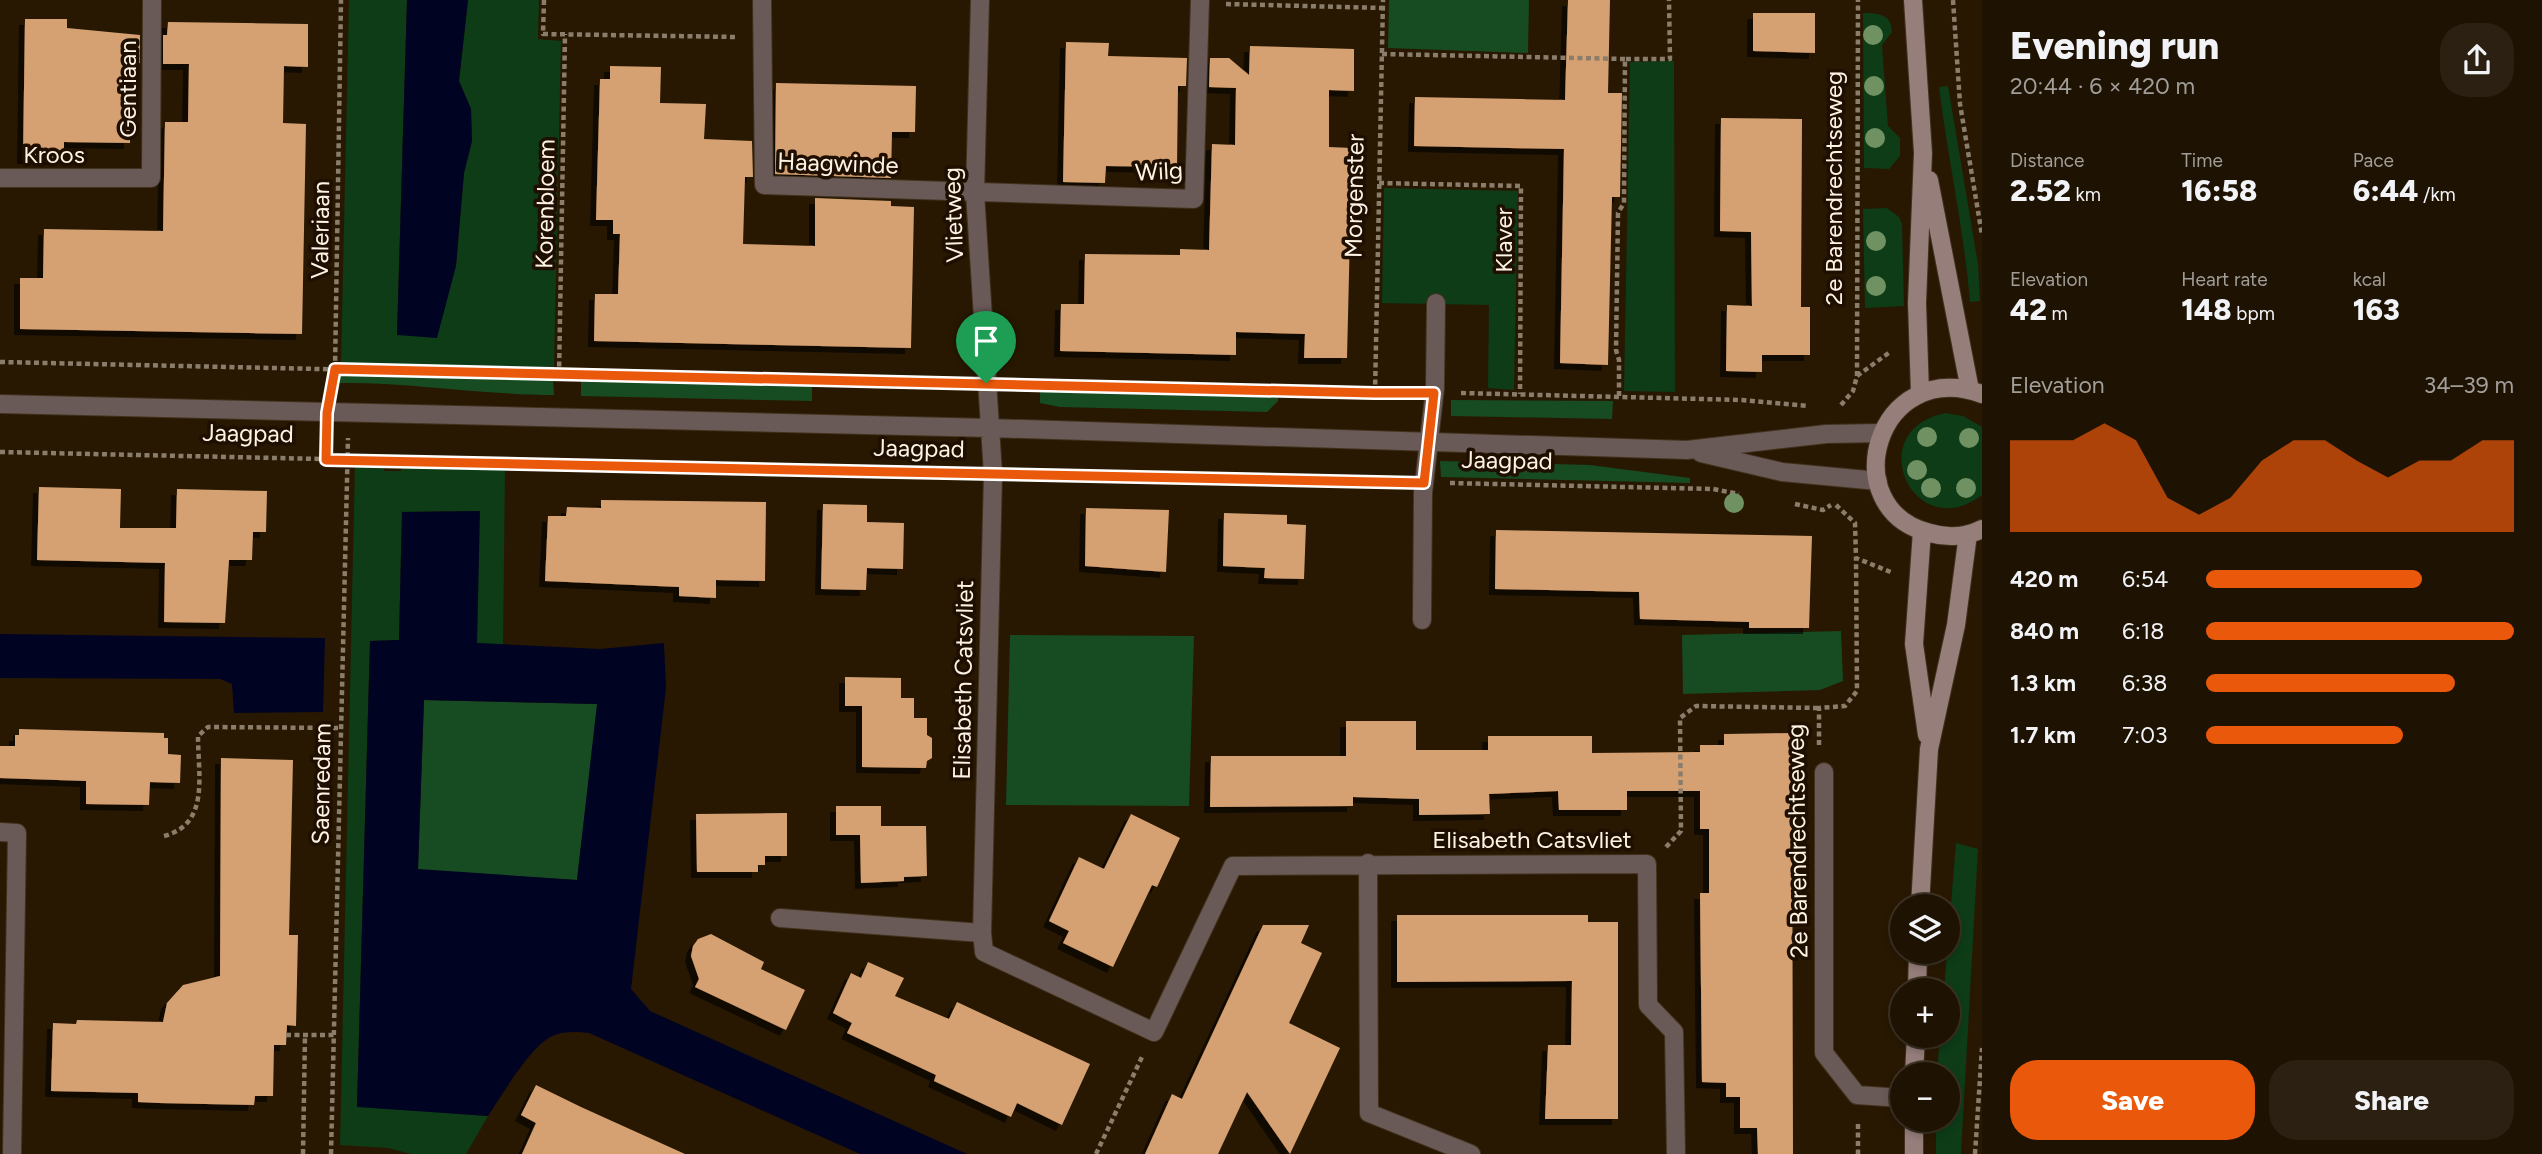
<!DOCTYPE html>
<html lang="en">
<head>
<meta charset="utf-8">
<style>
	:root { --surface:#1e1202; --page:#2b2011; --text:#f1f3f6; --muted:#a19e99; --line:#3c3224; --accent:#ea580c }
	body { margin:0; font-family:Figtree,sans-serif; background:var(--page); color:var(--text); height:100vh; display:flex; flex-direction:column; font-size:26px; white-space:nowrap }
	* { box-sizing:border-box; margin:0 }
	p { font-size:23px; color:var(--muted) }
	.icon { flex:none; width:38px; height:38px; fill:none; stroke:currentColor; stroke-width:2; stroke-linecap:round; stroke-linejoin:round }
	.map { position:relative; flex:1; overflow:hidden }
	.panel { display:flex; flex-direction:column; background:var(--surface); width:560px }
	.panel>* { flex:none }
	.controls { position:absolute; left:1890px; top:894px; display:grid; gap:14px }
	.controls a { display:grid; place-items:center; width:70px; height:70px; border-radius:50%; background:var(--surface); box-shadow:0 4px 10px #0003,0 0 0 2px var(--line); font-size:35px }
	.pin { position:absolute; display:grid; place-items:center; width:60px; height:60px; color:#fff; margin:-72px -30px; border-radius:50% 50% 50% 0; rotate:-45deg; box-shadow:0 0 7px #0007 }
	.pin .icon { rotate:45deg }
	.round { display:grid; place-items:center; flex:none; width:74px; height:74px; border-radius:28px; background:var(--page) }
	.headline { display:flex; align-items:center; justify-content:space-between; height:119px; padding:0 28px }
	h1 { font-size:38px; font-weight:800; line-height:52px }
	.figures { display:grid; grid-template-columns:repeat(3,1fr); gap:10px; height:119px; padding:7px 28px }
	.figures div { display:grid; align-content:center }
	.figures b { font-size:30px; font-weight:800 }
	.figures small { font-size:19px; font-weight:400 }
	.figures p { font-size:19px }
	.chart { height:196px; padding:14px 28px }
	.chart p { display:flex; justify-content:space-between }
	.chart svg { width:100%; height:126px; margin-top:7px; fill:var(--accent); opacity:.7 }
	.button { display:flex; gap:14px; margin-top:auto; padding:14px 28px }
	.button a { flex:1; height:80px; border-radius:28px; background:var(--accent); color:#fff; font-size:28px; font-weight:800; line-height:80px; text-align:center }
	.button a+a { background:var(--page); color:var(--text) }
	ul { padding:0 28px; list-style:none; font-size:23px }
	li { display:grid; grid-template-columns:112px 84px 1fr; align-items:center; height:52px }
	li i { height:18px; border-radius:9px; background:var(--accent) }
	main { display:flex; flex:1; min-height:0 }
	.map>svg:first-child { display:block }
	.green { fill:#0d3c17 }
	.forest { fill:#174b22 }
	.water { fill:#000422; fill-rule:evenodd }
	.building { fill:#d5a172; filter:url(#shadow) }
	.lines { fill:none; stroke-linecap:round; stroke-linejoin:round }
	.lane-casing { stroke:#42321d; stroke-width:20 }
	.street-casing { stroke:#42321d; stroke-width:20 }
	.secondary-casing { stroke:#42321d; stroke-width:20 }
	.path { stroke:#8b7d6b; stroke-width:4.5; stroke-dasharray:5 3.5; stroke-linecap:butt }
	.lane { stroke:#695a58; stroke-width:18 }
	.street { stroke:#695a58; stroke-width:18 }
	.secondary { stroke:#967e7b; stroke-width:18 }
	.tree { fill:#709263 }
	.route-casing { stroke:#fff; stroke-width:14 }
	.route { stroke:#ea580c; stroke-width:9 }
	.labels { text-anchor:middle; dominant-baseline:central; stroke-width:7; stroke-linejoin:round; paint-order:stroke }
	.street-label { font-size:24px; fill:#fef3e5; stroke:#1e0f00 }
</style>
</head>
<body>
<main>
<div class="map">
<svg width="1982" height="1154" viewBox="0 0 1982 1154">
	<defs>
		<filter id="shadow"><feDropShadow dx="-6" dy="6" stdDeviation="0" flood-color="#0009"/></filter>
	</defs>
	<rect width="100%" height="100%" fill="#281802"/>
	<path class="green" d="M 349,0 L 407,0 L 397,334 L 456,266 L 464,173 L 472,141 L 471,109 L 459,81 L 468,0 L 539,0 L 538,39 L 561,41 L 554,368 L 341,363 Z
		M 1863,13 C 1879,13 1891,14 1892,32 L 1882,45 L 1888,126 L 1900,138 L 1900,156 L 1889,169 L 1864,168 Z
		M 1674,61 L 1675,392 L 1624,391 L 1630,62 Z
		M 1948,86 L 1978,264 L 1980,301 L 1970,302 C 1964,230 1948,159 1939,87 Z
		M 1384,188 L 1518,191 L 1514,390 L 1488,388 L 1489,305 L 1382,303 Z
		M 1887,208 L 1899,217 L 1902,224 L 1904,306 L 1865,308 L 1863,209 Z
		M 1945,413 L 1963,416 L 1982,427 L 1982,495 C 1914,547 1860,431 1945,413 Z
		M 355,464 L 384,465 L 384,471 L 401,471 L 402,465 L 505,468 L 503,645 L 477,643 L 479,511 L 402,512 L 399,640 L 370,641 L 357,1106 L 488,1116 L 466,1154 L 411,1154 L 388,1148 L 340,1145 Z
		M 1956,843 L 1978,849 L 1961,1154 L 1936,1154 L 1936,1120 L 1948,1120 L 1948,1074 L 1937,1074 L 1940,1036 L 1948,1036 L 1948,990 L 1944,990 Z"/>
	<path class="forest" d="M 1389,0 L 1529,0 L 1528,53 L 1388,48 Z
		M 340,374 L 553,379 L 554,395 C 482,395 411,382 340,383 Z
		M 581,379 L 812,385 L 812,401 L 581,396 Z
		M 1040,390 L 1278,395 L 1278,401 L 1267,412 L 1060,407 L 1040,403 Z
		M 1451,400 L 1613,401 L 1612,419 L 1451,416 Z
		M 1440,461 L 1590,465 L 1690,478 L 1690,483 L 1441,477 Z
		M 1841,631 L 1843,681 L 1820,690 L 1683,694 L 1682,635 Z
		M 1010,635 L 1194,636 L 1189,806 L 1006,805 Z
		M 424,700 L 598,704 L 577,880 L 418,870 Z"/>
	<path class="water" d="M 407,0 L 468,0 L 459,81 L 471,109 L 472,141 L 464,173 L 456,266 L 437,338 L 397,335 Z
		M 480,511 L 477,643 L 600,649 L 664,643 L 666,688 L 631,989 L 650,1011 L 967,1154 L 860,1154 L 589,1033 C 578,1032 566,1031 555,1035 C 532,1042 502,1096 488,1116 L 357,1107 L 370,641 L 399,640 L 402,512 ZM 424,700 L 597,704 L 577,880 L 418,869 Z
		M 0,634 L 325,638 L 323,712 L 234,713 L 232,684 L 220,679 L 0,678 Z"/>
	<path class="building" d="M 1568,0 L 1610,0 L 1608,93 L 1622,93 L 1620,197 L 1612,197 L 1608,365 L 1560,363 L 1564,149 L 1414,146 L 1415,97 L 1565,100 Z
		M 1753,13 L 1815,13 L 1815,53 L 1753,51 Z
		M 25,19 L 67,19 L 67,28 L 140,35 L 140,63 L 131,63 L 130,143 L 64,142 L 64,159 L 23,158 Z
		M 168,22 L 308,24 L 308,67 L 284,66 L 283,123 L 306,124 L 302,334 L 20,329 L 20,278 L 43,278 L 44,229 L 163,231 L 165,122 L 188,122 L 189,64 L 163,64 L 163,35 L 167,35 Z
		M 1066,42 L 1109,43 L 1108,56 L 1187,58 L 1186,86 L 1178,86 L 1177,167 L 1106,166 L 1105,183 L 1063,182 Z
		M 1250,46 L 1354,49 L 1354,91 L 1329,90 L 1329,147 L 1352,148 L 1347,358 L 1304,358 L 1305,334 L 1236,332 L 1236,355 L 1060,351 L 1061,304 L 1084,304 L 1085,254 L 1180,255 L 1180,249 L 1209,250 L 1212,144 L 1235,145 L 1236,88 L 1209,87 L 1210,58 L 1229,58 L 1249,75 Z
		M 610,66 L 661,67 L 660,103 L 706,104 L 704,139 L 752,141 L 753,177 L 745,177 L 743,244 L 815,246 L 815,198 L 891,201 L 891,206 L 914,207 L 911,348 L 594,341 L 595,294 L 618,294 L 620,234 L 613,234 L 613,220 L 596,220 L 600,79 L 610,79 Z
		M 776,83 L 916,86 L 915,132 L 892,132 L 891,178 L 775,174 Z
		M 1721,118 L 1802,119 L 1801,307 L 1810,307 L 1810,355 L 1762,355 L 1762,372 L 1726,371 L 1727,305 L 1752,306 L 1751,232 L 1720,231 Z
		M 39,487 L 121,489 L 120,528 L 176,528 L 177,489 L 267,491 L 266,532 L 253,532 L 252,560 L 229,560 L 225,623 L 164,622 L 165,563 L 37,560 Z
		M 601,500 L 766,502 L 765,581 L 716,580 L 716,598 L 679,596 L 679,587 L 545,581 L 548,516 L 566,516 L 567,507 L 601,508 Z
		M 823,504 L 867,505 L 867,522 L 904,523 L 903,569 L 867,568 L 866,590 L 821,589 Z
		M 1086,508 L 1169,510 L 1166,572 L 1085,566 Z
		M 1224,513 L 1287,515 L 1287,524 L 1306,525 L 1304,579 L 1264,578 L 1265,568 L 1223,566 Z
		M 1496,530 L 1812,536 L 1809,628 L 1749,628 L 1749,622 L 1640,619 L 1639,592 L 1495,589 Z
		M 845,677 L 901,678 L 901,698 L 914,698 L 914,718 L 927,718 L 927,735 L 932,738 L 932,758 L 927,761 L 926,768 L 862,767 L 862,706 L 845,706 Z
		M 1346,721 L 1416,721 L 1416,750 L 1488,750 L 1488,736 L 1592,736 L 1592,753 L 1700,752 L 1700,745 L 1724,745 L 1724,734 L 1792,733 L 1793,1154 L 1758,1154 L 1757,1128 L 1740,1128 L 1740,1097 L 1726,1097 L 1726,1083 L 1702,1082 L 1700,893 L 1709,893 L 1709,829 L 1700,829 L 1700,791 L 1627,791 L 1627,810 L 1559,810 L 1558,791 L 1489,794 L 1490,814 L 1419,815 L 1419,799 L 1353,797 L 1353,806 L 1210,807 L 1211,756 L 1346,756 Z
		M 19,729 L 164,733 L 164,738 L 168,738 L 168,754 L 181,755 L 180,783 L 150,782 L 149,805 L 86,804 L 86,781 L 0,778 L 0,746 L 15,746 L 15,735 L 19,735 Z
		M 221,758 L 293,760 L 289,935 L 298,935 L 296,1026 L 287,1025 L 286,1045 L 274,1045 L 273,1096 L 255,1096 L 254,1105 L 159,1103 L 138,1102 L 138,1093 L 51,1091 L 53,1023 L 76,1024 L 77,1020 L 163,1022 L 167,1003 L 183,985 L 220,976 Z
		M 836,806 L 881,806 L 881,826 L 926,826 L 927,876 L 904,877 L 904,881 L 861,883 L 860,835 L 836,835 Z
		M 787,813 L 787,856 L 765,856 L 765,865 L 758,865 L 758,872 L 697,872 L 696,814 Z
		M 1131,814 L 1180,838 L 1157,887 L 1152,885 L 1113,967 L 1063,943 L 1069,931 L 1049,921 L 1079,857 L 1104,869 Z
		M 1397,915 L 1588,915 L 1588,922 L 1618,922 L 1618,1119 L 1545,1119 L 1548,1045 L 1571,1045 L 1572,981 L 1397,982 Z
		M 1263,925 L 1309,925 L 1301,943 L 1322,953 L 1289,1023 L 1340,1048 L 1290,1154 L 1247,1092 L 1218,1154 L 1145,1154 L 1172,1094 L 1182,1099 Z
		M 711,934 L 764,962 L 761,969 L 805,990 L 786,1030 L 695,987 L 699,979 L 691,956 L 693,946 L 698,939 Z
		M 868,962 L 904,978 L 895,996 L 949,1019 L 957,1002 L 1090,1064 L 1062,1125 L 1017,1103 L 1011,1117 L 934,1081 L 936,1075 L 847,1033 L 852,1023 L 833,1013 L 851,973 L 861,978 Z
		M 536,1085 L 581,1107 L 685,1154 L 522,1154 L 536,1123 L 521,1115 Z"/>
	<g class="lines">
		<defs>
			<path id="lane" d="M 1422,620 L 1423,493 L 1435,388 L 1436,303
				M 780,918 L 982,933"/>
			<path id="street" d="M 762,0 L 764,185 L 1194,199 L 1200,0
				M 980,0 L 975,193 L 993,474 L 982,933 L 984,952 L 1154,1032 L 1233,866 L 1647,864 L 1648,1005 L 1674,1032 L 1676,1154
				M 0,178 L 151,178 L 152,0
				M 0,404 L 990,428 L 1687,450 L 1826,434 L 1881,433
				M 1701,453 L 1782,472 L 1878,481
				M 1824,772 L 1824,1053 L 1857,1095 L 1902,1098
				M 0,832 L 17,833 L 12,1154
				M 1368,863 L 1369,1113 L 1471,1154"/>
			<path id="secondary" d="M 1913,0 L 1923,153 L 1917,303 L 1920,393
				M 1929,180 L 1970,390
				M 1982,394 C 1876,356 1833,509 1930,533 C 1947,538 1966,537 1982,529
				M 1922,531 L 1914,644 L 1927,735
				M 1920,906 L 1929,749 L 1956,625 L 1968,534
				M 1917,990 L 1918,952
				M 1914,1074 L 1916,1036
				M 1914,1154 L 1914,1120"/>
		</defs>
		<use href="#lane" class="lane-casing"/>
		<use href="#street" class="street-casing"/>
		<use href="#secondary" class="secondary-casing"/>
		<path class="path" d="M 544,0 L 543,34 L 737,37
			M 1953,0 L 1960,104 L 1982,235
			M 1226,4 L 1383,8
			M 1382,54 L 1625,59
			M 1379,183 L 1521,186 L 1520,394
			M 0,362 L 959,383
			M 559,375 L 565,34
			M 1857,376 L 1858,0
			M 1013,384 L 1407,393
			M 332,386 L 335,369 L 341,0
			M 1375,393 L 1383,0
			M 1461,393 L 1742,400 L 1809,406
			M 1619,396 L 1619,360 L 1616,350 L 1618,213 L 1624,203 L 1625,59 L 1670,59 L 1669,0
			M 1841,405 L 1853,391 L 1857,376 L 1890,352
			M 0,452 L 966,473
			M 326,460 L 327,439
			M 1020,474 L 1396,482
			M 1450,483 L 1713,489 L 1739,494
			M 1795,504 L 1823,510 L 1831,505
			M 1836,505 L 1855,523 L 1856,558 L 1893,573
			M 1819,745 L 1819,708 L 1845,706 L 1857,691 L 1856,558
			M 164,836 C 210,824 198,776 198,736 L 208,727 L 340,728
			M 1666,847 L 1681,831 L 1680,718 L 1696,706 L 1819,708
			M 286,1035 L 334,1035
			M 1858,1124 L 1858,1154
			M 303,1154 L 305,1035
			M 331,1154 L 348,438
			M 1096,1154 L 1142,1057
			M 1975,1154 L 1982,1048"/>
		<use href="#lane" class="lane"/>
		<use href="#street" class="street"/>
		<use href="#secondary" class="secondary"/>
	</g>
	<g class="tree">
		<circle cx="1873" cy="35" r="10"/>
		<circle cx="1874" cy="86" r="10"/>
		<circle cx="1875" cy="138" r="10"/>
		<circle cx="1876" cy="241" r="10"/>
		<circle cx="1876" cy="286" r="10"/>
		<circle cx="1927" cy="437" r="10"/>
		<circle cx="1969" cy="438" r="10"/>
		<circle cx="1917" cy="470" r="10"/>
		<circle cx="1931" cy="488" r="10"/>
		<circle cx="1966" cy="488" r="10"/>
		<circle cx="1734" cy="503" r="10"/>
	</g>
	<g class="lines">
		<defs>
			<path id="route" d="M 335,369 L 1374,393 L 1434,393 L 1424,483 L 326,460 L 327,413 Z"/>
		</defs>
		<use href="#route" class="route-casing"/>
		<use href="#route" class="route"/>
	</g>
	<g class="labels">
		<g class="street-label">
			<text transform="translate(127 89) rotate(-90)">Gentiaan</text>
			<text x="54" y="154">Kroos</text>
			<text transform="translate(838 163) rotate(2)">Haagwinde</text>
			<text transform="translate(1159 171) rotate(-3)">Wilg</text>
			<text transform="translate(1833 188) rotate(-90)">2e Barendrechtseweg</text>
			<text transform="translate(1354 196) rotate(-89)">Morgenster</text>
			<text transform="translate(545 204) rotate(-89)">Korenbloem</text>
			<text transform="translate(953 215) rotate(-92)">Vlietweg</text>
			<text transform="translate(320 230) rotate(-89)">Valeriaan</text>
			<text transform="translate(1503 240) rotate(-90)">Klaver</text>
			<text transform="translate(248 433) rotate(1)">Jaagpad</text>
			<text transform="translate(919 448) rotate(1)">Jaagpad</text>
			<text transform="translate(1507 460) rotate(1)">Jaagpad</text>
			<text transform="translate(963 680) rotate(-89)">Elisabeth Catsvliet</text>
			<text transform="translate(321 784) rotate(-89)">Saenredam</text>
			<text x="1532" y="839">Elisabeth Catsvliet</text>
			<text transform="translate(1797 841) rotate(-91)">2e Barendrechtseweg</text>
		</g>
	</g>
</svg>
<div class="controls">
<a><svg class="icon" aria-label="layers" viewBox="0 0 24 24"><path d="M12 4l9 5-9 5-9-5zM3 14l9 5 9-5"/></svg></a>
<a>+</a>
<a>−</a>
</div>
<div class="pin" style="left:986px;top:383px;background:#1e9e55"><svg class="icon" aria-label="arrive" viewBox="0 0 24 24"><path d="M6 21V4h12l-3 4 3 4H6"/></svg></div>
</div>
<section class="panel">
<div class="headline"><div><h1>Evening run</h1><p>20:44 · 6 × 420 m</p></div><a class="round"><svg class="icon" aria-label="share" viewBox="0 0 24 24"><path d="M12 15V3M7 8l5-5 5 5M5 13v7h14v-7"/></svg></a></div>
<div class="figures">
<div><p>Distance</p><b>2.52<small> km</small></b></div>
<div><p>Time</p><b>16:58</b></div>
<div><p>Pace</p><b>6:44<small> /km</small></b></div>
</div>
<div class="figures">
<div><p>Elevation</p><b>42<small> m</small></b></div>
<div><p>Heart rate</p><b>148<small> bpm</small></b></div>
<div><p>kcal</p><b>163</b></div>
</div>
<div class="chart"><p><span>Elevation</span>34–39 m</p>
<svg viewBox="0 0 160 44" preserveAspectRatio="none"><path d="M0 44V12L10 12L20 12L30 6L40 12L50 32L60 38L70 32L80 19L90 12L100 12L110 19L120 25L130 19L140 19L150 12L160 12V44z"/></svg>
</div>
<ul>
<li><b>420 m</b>6:54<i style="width:70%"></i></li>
<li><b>840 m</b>6:18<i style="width:100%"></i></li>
<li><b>1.3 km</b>6:38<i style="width:81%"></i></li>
<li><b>1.7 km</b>7:03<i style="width:64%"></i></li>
</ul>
<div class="button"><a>Save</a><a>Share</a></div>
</section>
</main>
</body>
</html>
